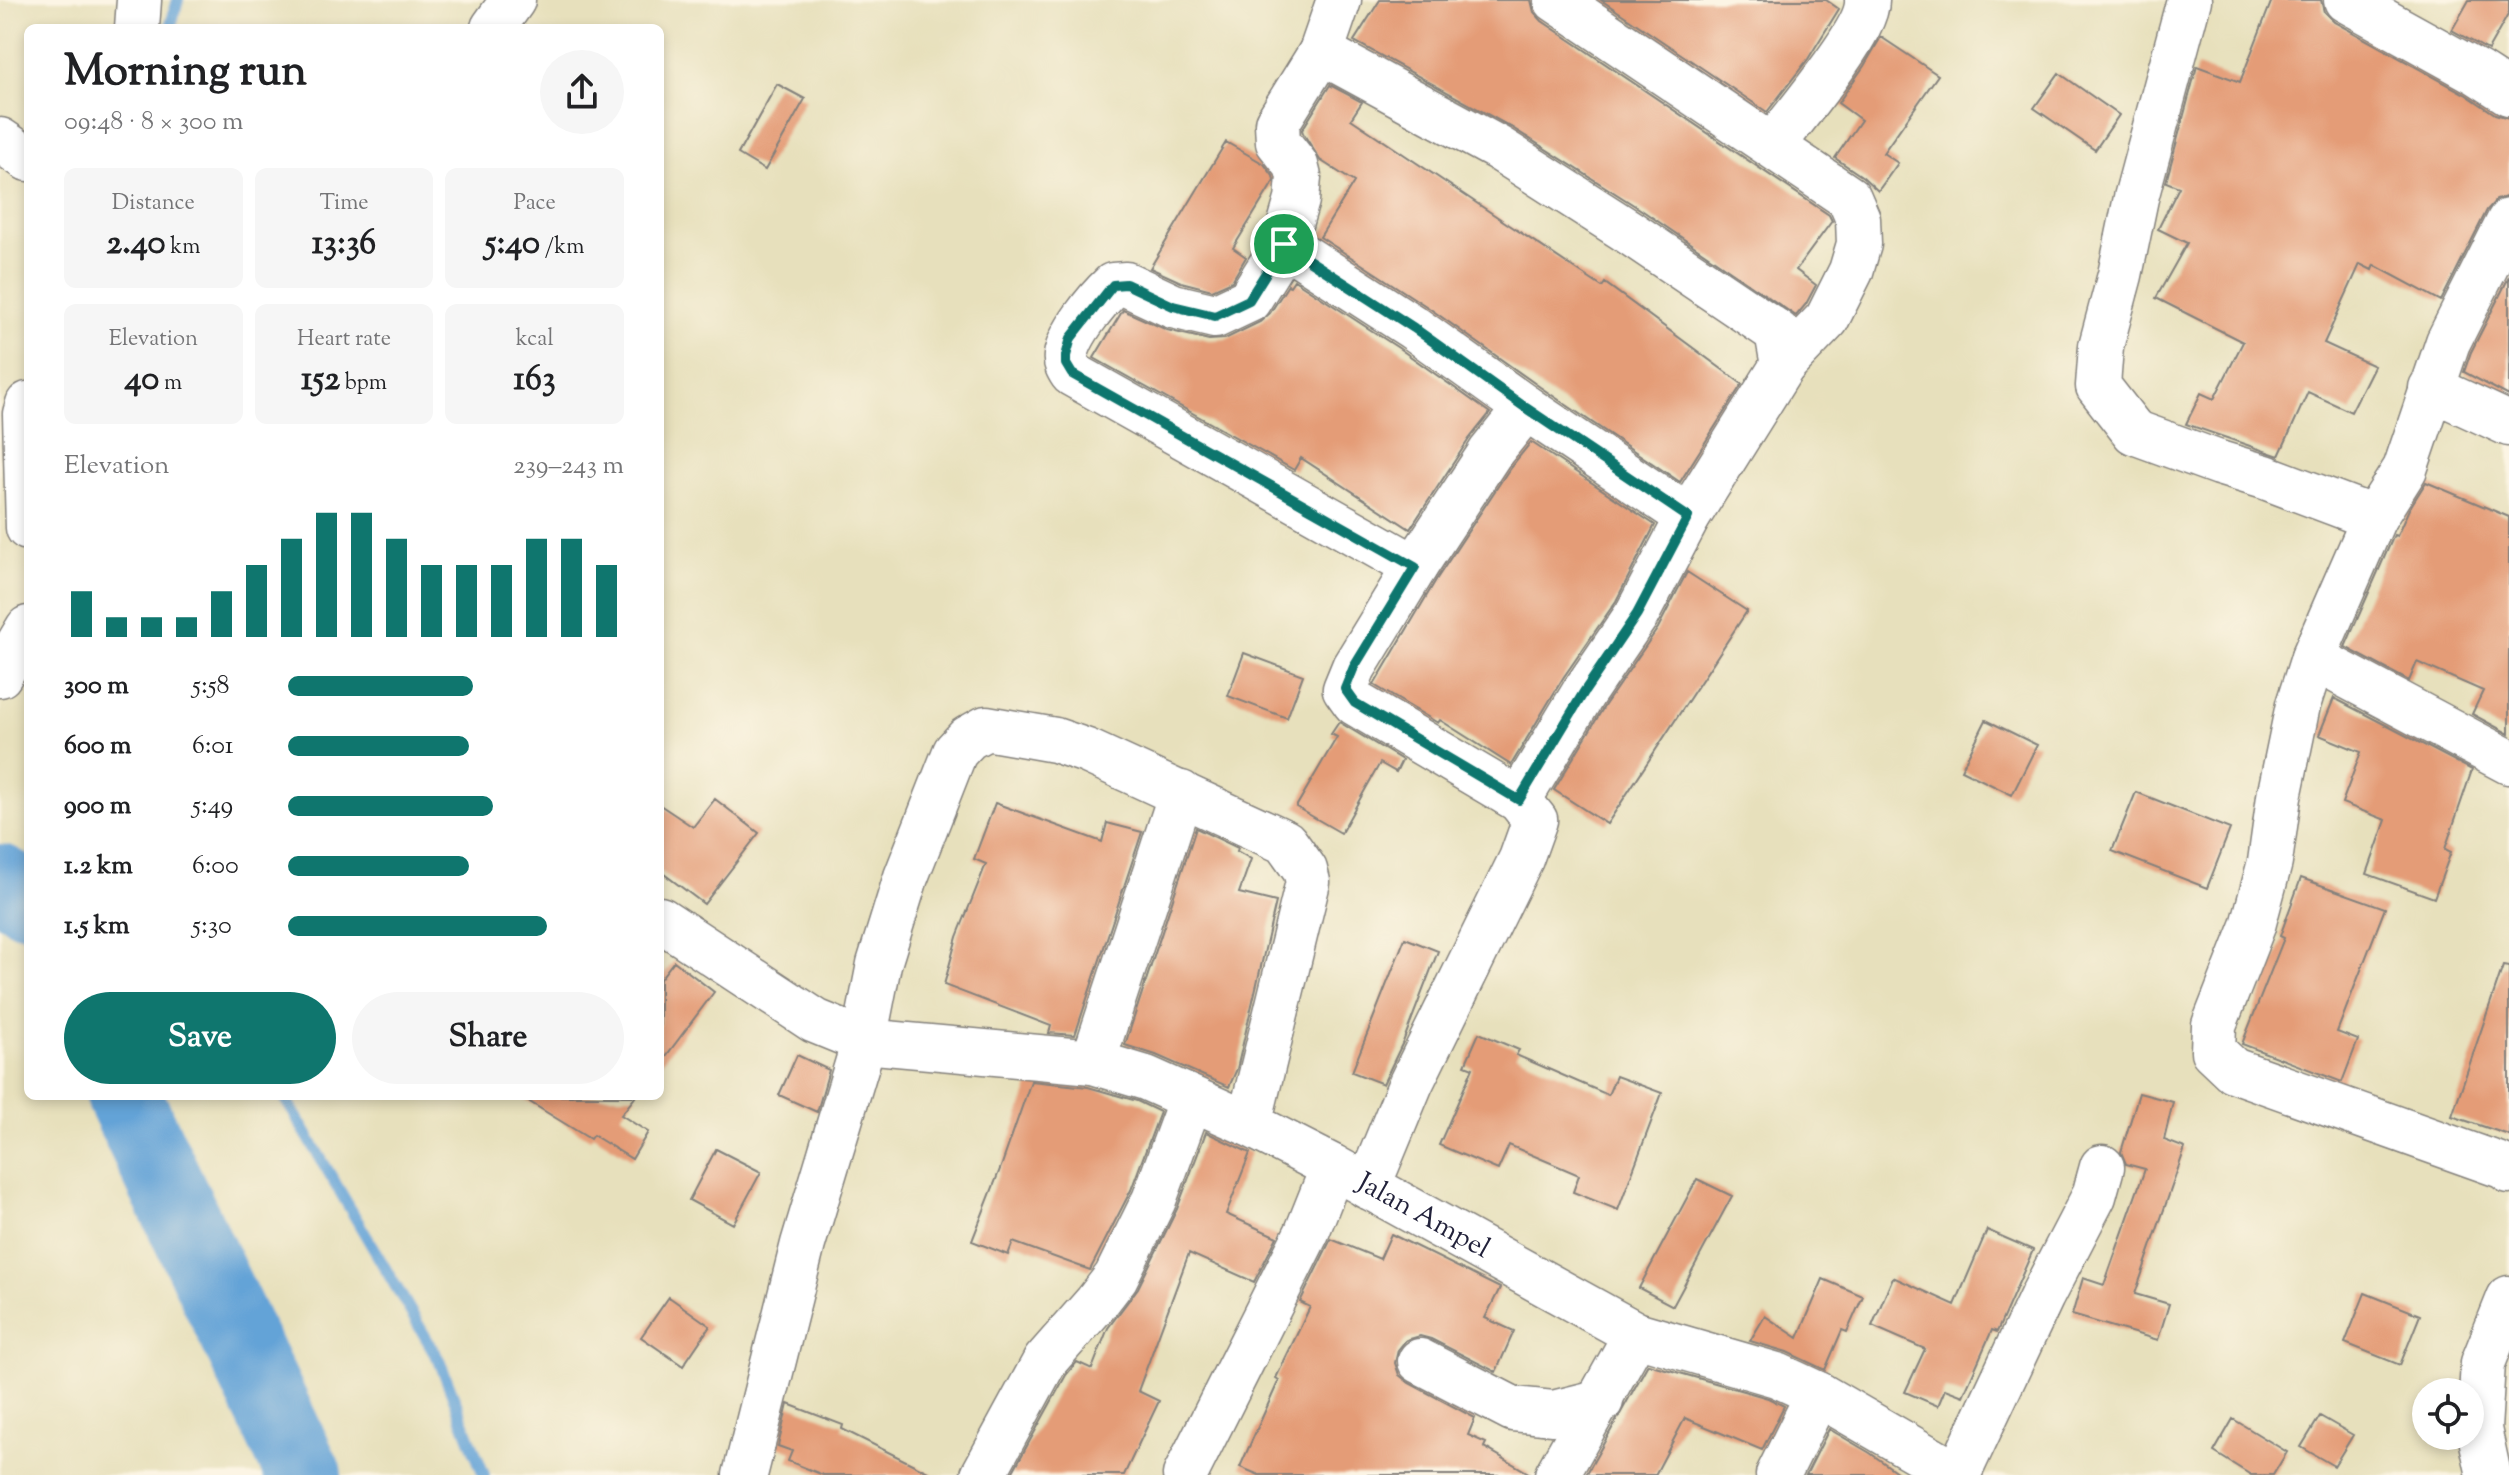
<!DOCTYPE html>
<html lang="en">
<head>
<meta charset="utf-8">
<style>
	:root { --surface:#fff; --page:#f6f6f6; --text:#202124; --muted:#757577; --accent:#0f766e }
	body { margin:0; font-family:"Sorts Mill Goudy",serif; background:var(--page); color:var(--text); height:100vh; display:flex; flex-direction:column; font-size:30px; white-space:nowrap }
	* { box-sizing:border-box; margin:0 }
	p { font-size:26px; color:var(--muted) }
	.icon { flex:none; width:44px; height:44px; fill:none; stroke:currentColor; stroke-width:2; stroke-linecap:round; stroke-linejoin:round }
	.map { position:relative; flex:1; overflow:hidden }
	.sheet { position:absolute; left:24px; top:24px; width:640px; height:1076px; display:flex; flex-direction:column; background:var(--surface); border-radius:12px; box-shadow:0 4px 12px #0003 }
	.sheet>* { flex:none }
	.controls { position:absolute; left:2412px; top:1378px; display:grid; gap:16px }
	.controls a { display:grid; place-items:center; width:72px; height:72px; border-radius:50%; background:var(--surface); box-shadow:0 4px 12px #0003; font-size:40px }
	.pin { position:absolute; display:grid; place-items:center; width:68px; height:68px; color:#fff; margin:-34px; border:4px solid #fff; border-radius:50%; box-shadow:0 2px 8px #0007 }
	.round { display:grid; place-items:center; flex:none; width:84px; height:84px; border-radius:42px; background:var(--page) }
	.headline { display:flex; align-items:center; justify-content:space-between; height:136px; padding:0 40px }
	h1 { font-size:44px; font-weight:800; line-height:60px }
	.stats { display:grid; grid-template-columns:repeat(3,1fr); gap:12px; height:136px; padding:8px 40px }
	.stats div { display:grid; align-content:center; border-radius:12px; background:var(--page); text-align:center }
	.stats b { font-size:34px; font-weight:800 }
	.stats small { font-size:22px; font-weight:400 }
	.stats p { font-size:22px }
	.chart { height:224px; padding:16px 40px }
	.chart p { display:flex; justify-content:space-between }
	.chart svg { width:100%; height:144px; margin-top:8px; stroke:var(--accent); stroke-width:6 }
	.button { display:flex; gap:16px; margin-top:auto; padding:16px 40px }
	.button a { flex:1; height:92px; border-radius:48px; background:var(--accent); color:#fff; font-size:32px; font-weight:800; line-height:92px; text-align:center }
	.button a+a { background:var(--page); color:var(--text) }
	ul { padding:0 40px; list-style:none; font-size:26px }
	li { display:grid; grid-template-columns:128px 96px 1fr; align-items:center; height:60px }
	li i { height:20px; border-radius:10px; background:var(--accent) }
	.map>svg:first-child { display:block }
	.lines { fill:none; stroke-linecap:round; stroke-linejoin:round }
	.stream { stroke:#64a3d7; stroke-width:12 }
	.river { stroke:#64a3d7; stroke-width:76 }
	.building { fill:#e49c77 }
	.minor-casing { stroke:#84817c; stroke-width:47 }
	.minor { stroke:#fff; stroke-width:44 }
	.route-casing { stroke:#fff; stroke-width:16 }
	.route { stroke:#0f766e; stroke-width:10 }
	.labels { text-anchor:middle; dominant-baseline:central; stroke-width:7; stroke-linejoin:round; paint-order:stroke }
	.street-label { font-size:28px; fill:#22223b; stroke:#fcf5e5 }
</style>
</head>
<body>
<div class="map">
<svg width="2509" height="1475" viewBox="0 0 2509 1475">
	<rect width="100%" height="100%" fill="#fcf5e5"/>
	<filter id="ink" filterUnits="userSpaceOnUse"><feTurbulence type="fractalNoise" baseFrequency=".0125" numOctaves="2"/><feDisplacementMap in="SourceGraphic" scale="16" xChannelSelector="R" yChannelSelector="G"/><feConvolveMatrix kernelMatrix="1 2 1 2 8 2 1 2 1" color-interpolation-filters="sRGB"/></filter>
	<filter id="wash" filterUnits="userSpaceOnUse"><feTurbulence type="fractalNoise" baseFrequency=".006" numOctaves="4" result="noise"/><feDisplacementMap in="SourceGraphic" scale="32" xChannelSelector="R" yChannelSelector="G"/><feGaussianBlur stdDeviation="1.8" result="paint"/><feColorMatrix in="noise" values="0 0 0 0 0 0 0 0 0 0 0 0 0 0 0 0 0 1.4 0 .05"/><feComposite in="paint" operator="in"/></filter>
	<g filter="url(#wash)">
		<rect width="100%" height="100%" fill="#e7e0bc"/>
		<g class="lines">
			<path class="stream" d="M 170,28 L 178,0
				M 284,1096 L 439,1360 L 484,1475"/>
			<path class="river" d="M 0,882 L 28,899
				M 124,1096 L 304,1475"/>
		</g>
		<g id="blocks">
			<path class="building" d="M 1380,0 L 1531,0 L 1534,12 L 1542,21 L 1829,215 L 1832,221 L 1796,270 L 1816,285 L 1806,304 L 1796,316 L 1640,209 L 1511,127 L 1354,41 Z
				M 1601,0 L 1826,0 L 1839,9 L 1808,59 L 1767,112 Z
				M 2272,0 L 2321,0 L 2324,12 L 2334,22 L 2465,94 L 2495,114 L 2509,118 L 2509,196 L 2496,200 L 2487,210 L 2441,301 L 2374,265 L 2372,270 L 2360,264 L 2324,343 L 2374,366 L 2351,412 L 2308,392 L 2279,456 L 2186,424 L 2201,393 L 2214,399 L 2243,342 L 2156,298 L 2187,243 L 2158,229 L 2179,187 L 2166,182 L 2197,66 L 2240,82 Z
				M 2469,0 L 2509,0 L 2509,13 L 2488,50 L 2452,30 Z
				M 1881,37 L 1938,75 L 1883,153 L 1898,163 L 1878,191 L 1863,177 L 1835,158 L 1861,120 L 1838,103 L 1864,66 Z
				M 2059,73 L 2119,115 L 2095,150 L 2034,108 Z
				M 777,84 L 805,99 L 765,170 L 738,154 Z
				M 1330,85 L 1362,102 L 1351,119 L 1602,287 L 1605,283 L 1742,384 L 1680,482 L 1540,387 L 1429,308 L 1320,237 L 1354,182 L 1320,160 L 1303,133 L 1302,130 Z
				M 1226,142 L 1264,164 L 1273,176 L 1274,181 L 1233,248 L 1246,257 L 1232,281 L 1212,290 L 1181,282 L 1150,268 Z
				M 2509,277 L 2509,396 L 2464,372 L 2471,352 Z
				M 1294,280 L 1400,349 L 1490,413 L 1469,439 L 1410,529 L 1301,458 L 1294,470 L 1094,358 L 1123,310 L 1167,330 L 1209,340 L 1225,339 L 1260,322 L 1270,313 L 1288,285 L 1290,286 Z
				M 1531,442 L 1655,525 L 1616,601 L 1563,678 L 1511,765 L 1440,720 L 1438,723 L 1374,685 L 1436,580 L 1510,468 Z
				M 2426,482 L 2509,517 L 2509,734 L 2472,714 L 2483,691 L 2417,662 L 2409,681 L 2345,647 L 2394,535 L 2397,536 L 2409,509 Z
				M 1687,572 L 1747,611 L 1607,824 L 1554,790 L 1605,705 L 1658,628 Z
				M 1244,653 L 1303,675 L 1287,718 L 1228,696 Z
				M 2334,698 L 2472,770 L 2445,849 L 2451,852 L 2434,898 L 2367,874 L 2386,820 L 2342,803 L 2361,752 L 2319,735 Z
				M 1986,720 L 2037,745 L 2012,795 L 1961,770 Z
				M 1339,722 L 1402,760 L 1396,772 L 1380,763 L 1341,833 L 1296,807 L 1337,737 L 1331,734 Z
				M 2136,792 L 2230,829 L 2207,888 L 2112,851 Z
				M 715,799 L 759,833 L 704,904 L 660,871 L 660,805 L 693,827 Z
				M 995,803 L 1102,842 L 1107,823 L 1142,832 L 1075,1035 L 1049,1033 L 1051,1026 L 944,985 L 957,937 L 986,864 L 974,859 Z
				M 1196,828 L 1238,848 L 1237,851 L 1251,859 L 1239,893 L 1276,902 L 1237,1069 L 1229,1087 L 1156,1055 L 1125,1045 Z
				M 2301,878 L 2385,908 L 2337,1032 L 2358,1040 L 2342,1082 L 2242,1044 L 2284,938 L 2280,936 Z
				M 1405,938 L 1438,951 L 1403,1042 L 1383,1084 L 1352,1072 Z
				M 674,961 L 714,992 L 660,1064 L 660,979 Z
				M 2503,966 L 2509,967 L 2509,1135 L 2452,1116 Z
				M 1479,1033 L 1519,1050 L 1516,1055 L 1608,1095 L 1616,1076 L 1662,1093 L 1618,1210 L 1573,1192 L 1579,1175 L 1509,1145 L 1498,1170 L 1439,1145 L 1473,1068 L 1465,1065 Z
				M 797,1055 L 829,1070 L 817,1112 L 779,1095 Z
				M 1031,1081 L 1088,1087 L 1137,1101 L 1160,1112 L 1131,1190 L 1090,1270 L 1013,1242 L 1008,1255 L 972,1241 L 1002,1164 Z
				M 2139,1093 L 2173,1102 L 2164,1140 L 2185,1148 L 2135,1294 L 2169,1304 L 2158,1340 L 2072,1315 L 2083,1278 L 2104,1285 L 2145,1169 L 2126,1164 L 2121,1152 Z
				M 520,1096 L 636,1096 L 621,1115 L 648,1132 L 632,1159 L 593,1135 L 590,1139 Z
				M 1206,1132 L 1250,1153 L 1226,1214 L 1277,1237 L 1254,1282 L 1189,1253 L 1138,1391 L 1159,1401 L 1124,1475 L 1011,1475 L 1066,1375 L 1077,1362 L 1092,1369 L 1108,1328 L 1138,1288 L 1177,1209 Z
				M 716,1149 L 761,1172 L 733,1224 L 689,1200 Z
				M 1697,1179 L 1732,1196 L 1673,1306 L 1639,1288 Z
				M 1987,1230 L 2033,1250 L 1997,1332 L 1992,1330 L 1963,1396 L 1945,1389 L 1938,1406 L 1905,1392 L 1925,1349 L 1872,1326 L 1893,1277 L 1955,1305 Z
				M 1391,1234 L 1500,1288 L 1485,1318 L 1514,1331 L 1496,1372 L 1431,1339 L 1420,1336 L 1406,1340 L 1398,1350 L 1395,1363 L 1399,1375 L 1409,1383 L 1475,1418 L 1468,1435 L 1486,1443 L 1484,1447 L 1532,1475 L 1259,1475 L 1240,1467 L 1279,1380 L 1276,1378 L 1310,1307 L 1300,1302 L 1331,1239 L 1380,1259 Z
				M 1823,1279 L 1863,1296 L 1847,1332 L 1842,1330 L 1825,1370 L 1787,1352 L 1750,1341 L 1765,1316 L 1798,1338 Z
				M 2365,1293 L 2420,1315 L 2400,1365 L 2345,1343 Z
				M 669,1297 L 710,1326 L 683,1366 L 641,1337 Z
				M 1648,1364 L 1768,1398 L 1784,1406 L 1762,1450 L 1685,1418 L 1655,1475 L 1586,1475 Z
				M 788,1404 L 843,1425 L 842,1429 L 934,1475 L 823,1475 L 788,1461 L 792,1451 L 778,1446 Z
				M 2320,1416 L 2353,1435 L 2334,1466 L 2301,1447 Z
				M 2233,1419 L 2287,1452 L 2273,1475 L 2251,1475 L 2214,1452 Z
				M 1829,1429 L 1870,1453 L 1901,1475 L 1806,1475 Z"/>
		</g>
	</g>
	<g filter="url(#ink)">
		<use href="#blocks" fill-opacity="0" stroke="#84817c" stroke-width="2"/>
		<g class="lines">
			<defs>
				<g id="minor">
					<path d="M 1339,0 L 1321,52 L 1498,148 L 1626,230 L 1777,332 L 1783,365"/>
					<path d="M 2189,0 L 2136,198 L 2120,275 L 2101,346 L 2098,386 L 2134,432 L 2219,463 L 2265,477 L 2374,518 L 2405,469 L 2448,342 L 2509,221"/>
					<path d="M 2346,0 L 2478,73 L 2509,93"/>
					<path d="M 137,28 L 139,0"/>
					<path d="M 493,28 L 513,0"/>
					<path d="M 1321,52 L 1277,123 L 1278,142 L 1296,165 L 1299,177 L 1297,200 L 1284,244 L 1414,328 L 1526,408 L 1688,517"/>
					<path d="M 0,140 L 28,159"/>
					<path d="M 1773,145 C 1793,119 1869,29 1867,0"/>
					<path d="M 1284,244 L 1249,300 L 1215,316 L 1173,306 L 1126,284 L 1113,285 C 1097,300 1069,334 1066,356 C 1065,363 1068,368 1072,374 L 1415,567 L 1490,453 L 1526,408"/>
					<path d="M 2431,388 L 2509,424"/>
					<path d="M 28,404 L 25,414 L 28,528"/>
					<path d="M 2374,518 L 2313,658 L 2298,705 L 2279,797 L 2270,862 L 2253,926 L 2214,1025 L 2213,1051 L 2233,1070 L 2505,1167 L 2509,1171"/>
					<path d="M 2313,658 L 2509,762"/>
					<path d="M 0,675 L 28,628"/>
					<path d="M 1519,800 L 1584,692 L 1637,614 L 1688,517 L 1783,365 L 1827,319 L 1851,271 L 1859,244 L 1858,219 L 1849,198 L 1556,0"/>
					<path id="s1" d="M 660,919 L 815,1021 L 864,1041 L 1093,1062 L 1146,1078 L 1249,1124 L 1333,1167 L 1636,1334 L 1777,1375 L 1818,1394 L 1958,1475"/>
					<path d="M 1093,1062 L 1181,793"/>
					<path d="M 1368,1187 L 1411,1083 L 1521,859 L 1535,820 L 1519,800 L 1355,703 L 1345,689 L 1354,667 L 1415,567"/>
					<path d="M 1420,1361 L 1513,1409 L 1553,1413 L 1601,1401"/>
					<path d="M 745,1475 L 803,1244 L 864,1041 L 879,964 L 906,877 L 955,752 L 968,738 L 986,728 L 1055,740 L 1087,751 L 1285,842 L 1305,870 L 1308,882 L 1249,1124"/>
					<path d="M 983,1475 L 1045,1361 L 1096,1303 L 1116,1277 L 1154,1200 L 1191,1099"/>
					<path d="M 1185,1475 L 1307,1232 L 1333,1167"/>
					<path d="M 1557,1475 L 1636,1334"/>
					<path d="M 1778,1475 L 1818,1394"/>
					<path d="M 1958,1475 L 2042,1296 L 2094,1196 L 2102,1167"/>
					<path d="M 2489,1475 L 2479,1429 L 2483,1363 L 2509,1298"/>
				</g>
			</defs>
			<use href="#minor" class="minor-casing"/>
			<use href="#minor" class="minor"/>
		</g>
	</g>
	<g class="lines" filter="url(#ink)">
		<defs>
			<path id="route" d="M 1284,244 L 1414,328 L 1526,408 L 1688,517 L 1637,614 L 1584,692 L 1519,800 L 1355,703 L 1345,689 L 1354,667 L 1415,567 L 1072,374 L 1066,364 L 1066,356 L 1071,338 L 1113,285 L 1126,284 L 1173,306 L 1215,316 L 1249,300 Z"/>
		</defs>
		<use href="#route" class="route-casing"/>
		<use href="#route" class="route"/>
	</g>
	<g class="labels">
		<g class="street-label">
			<text stroke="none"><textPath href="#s1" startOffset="834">Jalan Ampel</textPath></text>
		</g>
	</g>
</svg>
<div class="controls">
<a><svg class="icon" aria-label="locate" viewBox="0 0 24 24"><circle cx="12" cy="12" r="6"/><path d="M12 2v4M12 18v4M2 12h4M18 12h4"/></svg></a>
</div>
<div class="pin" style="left:1284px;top:244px;background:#1e9e55"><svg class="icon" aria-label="arrive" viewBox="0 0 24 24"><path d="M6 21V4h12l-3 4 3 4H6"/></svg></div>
<section class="sheet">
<div class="headline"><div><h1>Morning run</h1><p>09:48 · 8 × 300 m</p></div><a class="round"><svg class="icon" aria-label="share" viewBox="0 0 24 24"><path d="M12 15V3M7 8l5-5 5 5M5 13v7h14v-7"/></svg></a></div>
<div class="stats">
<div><p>Distance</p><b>2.40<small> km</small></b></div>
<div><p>Time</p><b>13:36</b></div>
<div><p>Pace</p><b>5:40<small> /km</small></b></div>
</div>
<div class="stats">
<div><p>Elevation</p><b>40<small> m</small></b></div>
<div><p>Heart rate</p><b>152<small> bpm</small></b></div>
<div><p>kcal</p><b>163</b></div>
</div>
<div class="chart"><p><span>Elevation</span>239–243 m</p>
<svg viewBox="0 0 160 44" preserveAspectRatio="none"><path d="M5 44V30M15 44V38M25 44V38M35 44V38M45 44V30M55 44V22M65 44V14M75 44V6M85 44V6M95 44V14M105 44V22M115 44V22M125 44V22M135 44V14M145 44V14M155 44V22"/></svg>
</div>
<ul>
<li><b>300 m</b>5:58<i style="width:55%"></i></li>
<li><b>600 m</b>6:01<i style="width:54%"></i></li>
<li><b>900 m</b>5:49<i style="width:61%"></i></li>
<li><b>1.2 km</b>6:00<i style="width:54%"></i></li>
<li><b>1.5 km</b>5:30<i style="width:77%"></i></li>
</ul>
<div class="button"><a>Save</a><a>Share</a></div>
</section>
</div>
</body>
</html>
